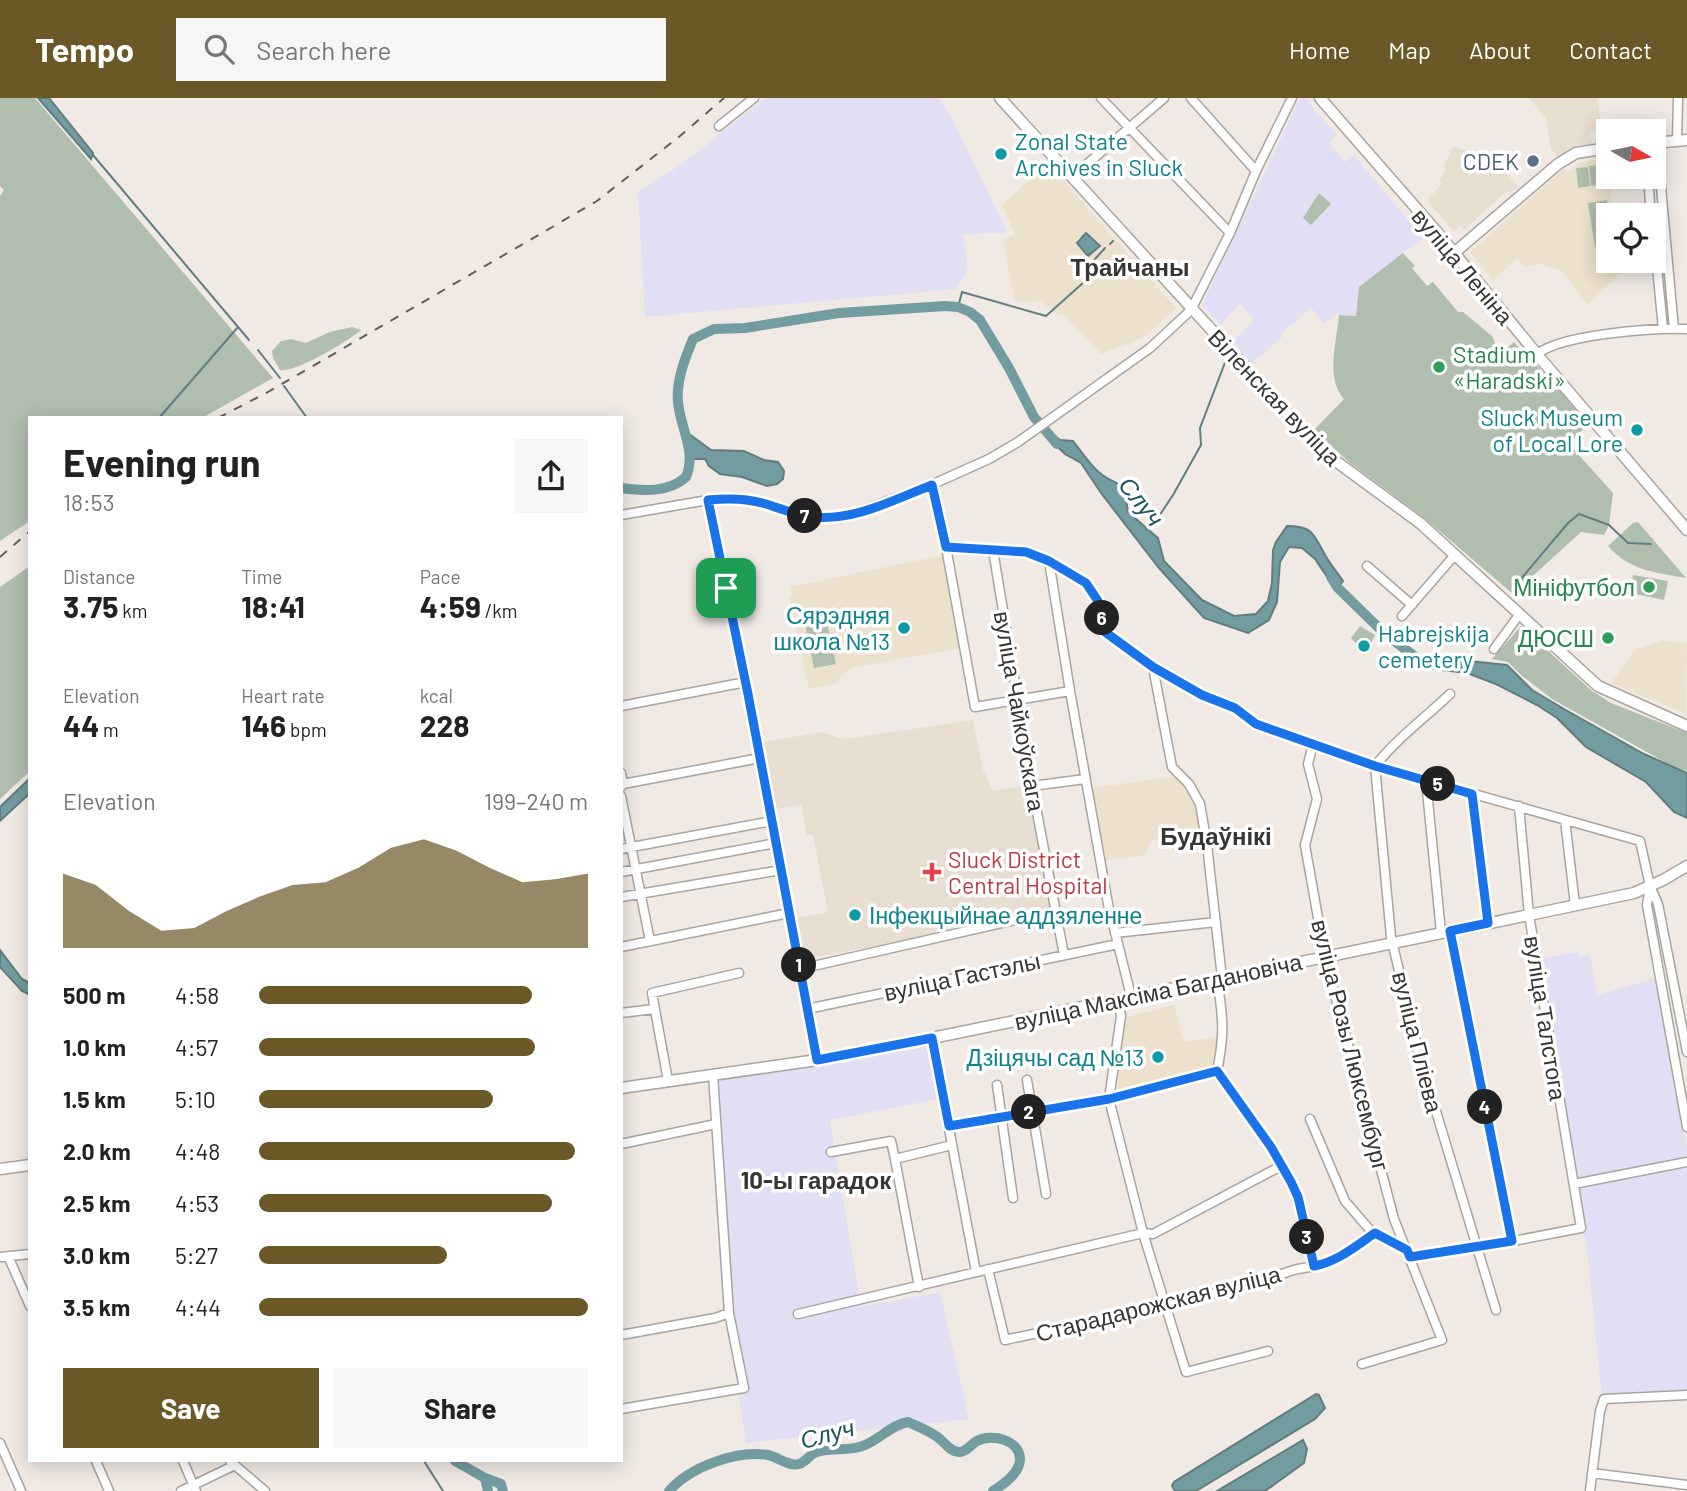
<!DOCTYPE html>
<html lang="en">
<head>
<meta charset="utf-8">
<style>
	:root { --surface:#fff; --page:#f6f6f6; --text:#222; --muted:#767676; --accent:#6a5826 }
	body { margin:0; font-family:Barlow,sans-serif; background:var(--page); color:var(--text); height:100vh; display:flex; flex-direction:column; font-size:26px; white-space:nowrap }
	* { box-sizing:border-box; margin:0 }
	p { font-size:23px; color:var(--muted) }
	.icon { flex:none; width:38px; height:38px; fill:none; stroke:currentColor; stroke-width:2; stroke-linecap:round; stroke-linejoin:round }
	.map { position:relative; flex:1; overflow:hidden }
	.panel { position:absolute; left:28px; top:318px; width:595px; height:1046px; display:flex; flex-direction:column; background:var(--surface); border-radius:0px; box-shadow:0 4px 18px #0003 }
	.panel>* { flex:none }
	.needle { width:46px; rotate:99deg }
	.buttons { position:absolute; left:1596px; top:21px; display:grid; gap:14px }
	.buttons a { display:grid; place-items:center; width:70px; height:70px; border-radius:0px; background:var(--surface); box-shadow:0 4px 18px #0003; font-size:35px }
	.pin { position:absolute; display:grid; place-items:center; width:60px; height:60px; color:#fff; margin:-30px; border-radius:14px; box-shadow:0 4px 10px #0006 }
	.km { position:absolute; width:35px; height:35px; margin:-18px; border-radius:50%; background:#222; color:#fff; font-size:19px; line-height:35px; text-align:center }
	.round { display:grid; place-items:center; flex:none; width:74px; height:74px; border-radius:0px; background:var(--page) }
	.overview { display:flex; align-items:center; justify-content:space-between; height:119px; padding:0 35px }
	h1 { font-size:38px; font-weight:700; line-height:52px }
	.metrics { display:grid; grid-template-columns:repeat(3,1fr); gap:10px; height:119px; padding:7px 35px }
	.metrics div { display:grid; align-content:center }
	.metrics b { font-size:30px; font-weight:700 }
	.metrics small { font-size:19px; font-weight:400 }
	.metrics p { font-size:19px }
	.chart { height:196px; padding:14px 35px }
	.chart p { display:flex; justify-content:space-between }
	.chart svg { width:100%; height:126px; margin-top:7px; fill:var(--accent); opacity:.7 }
	.button { display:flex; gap:14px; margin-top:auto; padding:14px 35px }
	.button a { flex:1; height:80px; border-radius:0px; background:var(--accent); color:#fff; font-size:28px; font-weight:700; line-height:80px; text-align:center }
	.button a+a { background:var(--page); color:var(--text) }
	ul { padding:0 35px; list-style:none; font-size:23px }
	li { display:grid; grid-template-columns:112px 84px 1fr; align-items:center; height:52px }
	li i { height:18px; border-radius:9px; background:var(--accent) }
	header { display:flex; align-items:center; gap:42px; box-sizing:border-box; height:98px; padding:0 35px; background:var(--accent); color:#fff }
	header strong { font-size:33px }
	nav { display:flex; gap:38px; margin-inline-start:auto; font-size:24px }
	.search { width:490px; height:63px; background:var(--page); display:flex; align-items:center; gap:18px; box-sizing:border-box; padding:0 24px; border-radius:0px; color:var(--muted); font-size:26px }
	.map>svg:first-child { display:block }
	.built { fill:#e8ddd1 }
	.industrial { fill:#e2def4 }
	.education { fill:#ebe1cc }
	.green { fill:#b0beae }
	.water { fill:#739ca0; stroke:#617d7f; stroke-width:2 }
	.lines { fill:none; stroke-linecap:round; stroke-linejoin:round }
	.stream { stroke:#617d7f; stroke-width:2 }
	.river { stroke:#739ca0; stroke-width:10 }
	.minor-casing { stroke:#aaa49e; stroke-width:11 }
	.major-casing { stroke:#aaa49e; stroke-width:13 }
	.minor { stroke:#fff; stroke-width:8 }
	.major { stroke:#fff; stroke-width:10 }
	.rail { stroke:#625e5b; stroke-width:2; stroke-dasharray:9 9; stroke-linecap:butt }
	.route-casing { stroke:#fff; stroke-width:14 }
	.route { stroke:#1a73e8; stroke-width:9 }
	.culture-dot { fill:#0f9aa8; stroke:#fff; stroke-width:2.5 }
	.service-dot { fill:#5c6f8a; stroke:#fff; stroke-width:2.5 }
	.leisure-dot { fill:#2e9e5b; stroke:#fff; stroke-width:2.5 }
	.health-dot { fill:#e0444e; stroke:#fff; stroke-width:2.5 }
	.labels { text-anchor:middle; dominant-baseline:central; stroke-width:7; stroke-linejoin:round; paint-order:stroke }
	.culture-label { font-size:23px; fill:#0d838f; stroke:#fff; text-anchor:start }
	.service-label { font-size:23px; fill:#4e5e75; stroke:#fff; text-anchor:end }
	.street-label { font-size:23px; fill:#383533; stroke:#fff }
	.leisure-label { font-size:23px; fill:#27864d; stroke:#fff; text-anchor:end }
	.health-label { font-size:23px; fill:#be3a42; stroke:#fff; text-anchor:start }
	.neighbourhood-label { font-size:24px; font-weight:bold; fill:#383533; stroke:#fff }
	.water-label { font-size:24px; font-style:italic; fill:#1a555b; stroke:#fff }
</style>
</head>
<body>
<header>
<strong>Tempo</strong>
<div class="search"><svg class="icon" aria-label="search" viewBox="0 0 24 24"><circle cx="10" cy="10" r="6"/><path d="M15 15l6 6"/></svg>Search here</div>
<nav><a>Home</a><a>Map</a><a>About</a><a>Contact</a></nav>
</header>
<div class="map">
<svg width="1687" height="1393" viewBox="0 0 1687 1393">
	<rect width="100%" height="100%" fill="#f1eae4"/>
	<path class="built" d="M 1529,0 L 1598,0 L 1601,31 L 1590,34 L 1592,46 L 1575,48 L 1558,60 L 1551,51 L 1546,21 Z
		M 1453,48 L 1485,60 L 1497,70 L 1501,70 L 1518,88 L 1510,95 L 1507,93 L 1464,132 L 1460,127 L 1454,134 L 1427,102 L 1442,86 L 1439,82 L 1447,71 L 1444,68 Z
		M 973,622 L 983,672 L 993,693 L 1028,687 L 1050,812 L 1018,819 L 1010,814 L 938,830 L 932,838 L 804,861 L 796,820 L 828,814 L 813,737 L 807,737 L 801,707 L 776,711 L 764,644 L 820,634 L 843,641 Z"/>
	<path class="industrial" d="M 766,0 L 938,0 L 951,18 L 1007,134 L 963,137 L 968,170 L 957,191 L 645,219 L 638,94 L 681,67 Z
		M 1300,0 L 1305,0 L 1337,37 L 1329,45 L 1345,64 L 1354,57 L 1423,140 L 1360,189 L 1356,218 L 1339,217 L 1339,214 L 1324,226 L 1311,210 L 1281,235 L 1282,239 L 1251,266 L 1233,244 L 1254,222 L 1240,206 L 1220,227 L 1202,207 Z
		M 1577,854 L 1580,858 L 1590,857 L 1597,897 L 1656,880 L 1687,1050 L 1687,1293 L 1602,1299 L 1588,1161 L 1541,860 Z
		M 931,946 L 939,1001 L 830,1022 L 861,1209 L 940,1194 L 969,1321 L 746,1345 L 738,1293 L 745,1292 L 730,1210 L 716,983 Z"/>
	<path class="education" d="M 1606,60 L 1614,117 L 1608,117 L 1608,163 L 1620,163 L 1622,174 L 1587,206 L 1562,173 L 1541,166 L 1525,169 L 1517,161 L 1493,182 L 1470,154 L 1565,70 L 1568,74 L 1577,68 L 1575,65 Z
		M 1048,65 L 1176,210 L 1150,234 L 1140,241 L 1101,256 L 1063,216 L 1059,218 L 1041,203 L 1015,204 L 1003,142 L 1015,137 L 1002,107 Z
		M 944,457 L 960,550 L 852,570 L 842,577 L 836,586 L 809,591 L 789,499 L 792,498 L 790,489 Z
		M 1663,543 L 1687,545 L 1686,616 L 1611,585 L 1636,551 Z
		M 1178,678 L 1198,710 L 1201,735 L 1151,743 L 1145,757 L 1103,763 L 1092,690 Z
		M 1174,907 L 1184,944 L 1219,938 L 1213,971 L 1120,996 L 1117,993 L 1125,920 Z"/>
	<path class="green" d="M 0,0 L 35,0 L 273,280 L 202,320 L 30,320 L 30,423 L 0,443 L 0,98 L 4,92 L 0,88 Z
		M 1601,67 L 1603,86 L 1591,88 L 1589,68 Z
		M 1588,69 L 1590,88 L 1578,90 L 1576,70 Z
		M 1319,95 L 1331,106 L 1311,127 L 1303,120 Z
		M 1607,102 L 1610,117 L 1608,147 L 1595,149 L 1588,105 Z
		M 1403,155 L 1415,168 L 1412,170 L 1427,188 L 1433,184 L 1458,214 L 1463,214 L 1493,239 L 1495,246 L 1502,254 L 1514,244 L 1519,250 L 1514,258 L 1515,264 L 1518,266 L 1524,264 L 1526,267 L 1533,263 L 1589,325 L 1569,346 L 1613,395 L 1609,427 L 1604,437 L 1581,434 L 1513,496 L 1423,419 L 1350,365 L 1314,332 L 1344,301 C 1325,281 1337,242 1339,217 L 1356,218 L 1359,189 Z
		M 352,229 L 361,232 C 349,243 295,275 280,272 L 273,260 L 272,253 L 281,243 L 291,241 L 306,245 L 330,234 Z
		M 1638,424 L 1686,480 C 1654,474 1630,473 1608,448 L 1633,425 Z
		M 30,468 L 30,673 L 0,701 L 0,489 Z
		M 1633,477 L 1668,483 L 1664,502 L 1630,495 Z
		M 824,511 L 836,566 L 814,570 L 803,516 Z
		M 1360,528 L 1375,537 L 1366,556 L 1351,540 Z
		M 1521,528 L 1592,593 L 1611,605 L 1687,635 L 1687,673 L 1672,668 L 1552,601 L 1521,577 L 1508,564 L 1492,561 Z"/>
	<path class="water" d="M 38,0 L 49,0 L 93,55 L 91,61 Z
		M 1086,135 L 1100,148 L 1088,158 L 1077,145 Z
		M 685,333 L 711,352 L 744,353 L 764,362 L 778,364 L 784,373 L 783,381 L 777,386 L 767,388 L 742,379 L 720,376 L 709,368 L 705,361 L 691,361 Z
		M 1050,334 L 1060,342 L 1073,343 C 1091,366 1095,377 1124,388 L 1128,414 L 1158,440 L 1164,463 L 1202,502 L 1234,518 L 1256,516 L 1268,503 L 1272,485 L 1273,452 L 1276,444 L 1287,428 C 1312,428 1313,435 1324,455 C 1329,465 1337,474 1343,483 L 1336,492 L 1315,461 L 1302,450 L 1289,449 L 1280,464 L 1277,504 L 1269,522 L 1248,535 L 1204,520 L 1159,470 L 1101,395 L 1081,365 L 1065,356 L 1046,338 Z
		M 1427,562 L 1449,566 L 1469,563 L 1507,567 L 1532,592 L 1564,611 L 1644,656 L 1687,675 L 1687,720 L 1674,714 L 1646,684 L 1586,649 L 1557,620 L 1537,607 L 1496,586 L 1467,575 L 1424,570 Z
		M 30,680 L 30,695 L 0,723 L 0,709 Z
		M 0,852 L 22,881 L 30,885 L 30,897 L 22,893 L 0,869 Z
		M 1316,1296 L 1319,1297 L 1325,1310 L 1315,1321 L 1196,1393 L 1175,1393 L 1172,1388 L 1174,1384 Z
		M 1303,1342 L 1307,1351 L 1304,1365 L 1265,1393 L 1217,1393 Z"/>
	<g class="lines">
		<path class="stream" d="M 93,57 L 249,242
			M 1110,146 L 1113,143
			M 958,209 L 962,194 L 1046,218 L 1084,184 L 1094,162 L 1105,150
			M 258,252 L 280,280
			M 284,288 L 307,320
			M 159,320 L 238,229
			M 1146,432 L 1153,427 L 1173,397 L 1201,347 L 1200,330 L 1226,262
			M 1520,482 L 1568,425 L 1579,416 L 1609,427 L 1628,445 L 1651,446
			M 424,1363 L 443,1393
			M 1000,1388 L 1002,1393"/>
		<path class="river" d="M 621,390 C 644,393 668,395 686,379 C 697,353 680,330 678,304 C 676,283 685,260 693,241 L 714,231 L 745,230 L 839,215 L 945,208 L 958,209 L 970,214 L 980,222 L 1009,270 L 1034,319 L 1057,346
			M 1331,479 L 1337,489 L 1384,535 L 1422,564 L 1439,568
			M 455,1363 L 485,1380 L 488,1393
			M 485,1380 L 501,1386 L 503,1393
			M 669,1393 C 690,1369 736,1352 768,1357 C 778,1359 789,1369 799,1366 C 806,1364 810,1356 817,1354 C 833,1349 850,1354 865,1347 C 880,1341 891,1327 908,1324 C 919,1329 933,1334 941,1342 C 947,1347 951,1354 959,1354 C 967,1354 971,1346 977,1343 C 992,1335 1020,1342 1020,1361 C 1020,1375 1004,1386 993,1393"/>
		<defs>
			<path id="minor" d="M 1101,0 L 1230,135
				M 1191,0 L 1256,73
				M 719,28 L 754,0
				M 1677,43 L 1678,0
				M 1657,45 L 1674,231
				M 1072,79 L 1164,0
				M 1648,79 L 1651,117
				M 1654,139 L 1663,231
				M 1537,256 C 1563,236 1652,230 1687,231
				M 931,387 L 946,449 L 975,609 L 1070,593
				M 708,402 L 747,591 L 817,962
				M 621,417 L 708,402 L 736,400 L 767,406 L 804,418 L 826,419 L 850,417 L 931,387 L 989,361 L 1018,344 L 1150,250 L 1191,212 L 1230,135 L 1256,73 L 1292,0
				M 946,449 L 1026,454 L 1049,463 L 1086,485 L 1098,503 L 1105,534 L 1153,569 L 1202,597 L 1235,610 L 1256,626 L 1375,668 L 1640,743 L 1650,788 L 1658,806 L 1687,954
				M 993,452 L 1032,688 L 1064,857
				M 1049,463 L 1070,593 L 1108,806 L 1131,898
				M 1367,468 L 1412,507
				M 1402,518 L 1454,458
				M 1494,551 L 1519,517
				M 1153,569 L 1172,669 L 1189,686 L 1200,706 L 1207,747 L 1222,880
				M 1450,596 C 1425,620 1396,641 1375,668 L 1391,839 L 1419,957 L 1496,1212
				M 621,608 L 746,584
				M 1313,646 L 1308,666 L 1317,701 L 1305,747 L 1325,859 L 1394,1121 L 1442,1242 L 1362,1266
				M 621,675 L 623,686
				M 1426,683 L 1441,834
				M 1032,688 L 1085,681
				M 621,689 L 623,686 L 760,660
				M 1472,696 L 1488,825
				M 621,698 L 650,843
				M 1565,722 L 1575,807
				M 621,751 L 772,723
				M 621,774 L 776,745
				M 1650,788 L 1647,807 L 1687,1029
				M 621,799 L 781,772
				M 1450,833 L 1512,1143
				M 1115,835 L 1216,824
				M 621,849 L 789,815
				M 800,871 L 1055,813
				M 1217,881 C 1223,918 1225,936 1217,973 L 1271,1049 L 1291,1084 L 1298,1099 L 1314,1168
				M 1118,901 L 1121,918 L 1109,1001 L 1143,1135 L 1186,1274 L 1268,1253
				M 807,911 L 1118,846
				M 621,915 L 654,911
				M 932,940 L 976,1174
				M 1027,982 L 1046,1096
				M 668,983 L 652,895 L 739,875
				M 997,987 L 1013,1100
				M 1310,1021 L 1345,1103 L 1370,1132 L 1407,1152
				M 949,1028 L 1109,1001 L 1217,973
				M 621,1046 L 716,1026
				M 831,1054 L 891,1043 L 895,1061 L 952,1047
				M 895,1061 L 919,1189
				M 1574,1086 L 1687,1064
				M 8,1158 L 30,1208
				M 0,1159 L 30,1156
				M 1410,1159 L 1477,1150 L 1581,1130 L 1529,817 L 1519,708
				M 988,1171 L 1005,1242 C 1102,1221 1200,1203 1294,1172 C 1305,1169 1316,1169 1326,1166 C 1344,1159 1360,1146 1375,1135
				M 798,1216 L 1143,1135 L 1153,1136 L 1281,1068
				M 621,1237 L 715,1220 L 729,1215
				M 621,1311 L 744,1290 L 729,1215 L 713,977
				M 0,1345 L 21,1393
				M 96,1363 L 109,1393
				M 183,1363 L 196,1393
				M 230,1363 L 265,1393
				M 1592,1375 L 1687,1387
				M 181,1393 L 233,1368
				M 1590,1393 L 1600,1313 L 1604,1301 L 1687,1297"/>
			<path id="major" d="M 1000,0 L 1322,353 L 1420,425 L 1598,588 L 1687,628
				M 1320,0 L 1437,134 L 1540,260 L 1687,432
				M 1654,45 L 1687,42
				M 1454,155 L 1558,66 L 1576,55 L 1608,50
				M 621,990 L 817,962 L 932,940 L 1529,817 L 1634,795 L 1663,782 L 1687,768
				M 0,1071 L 30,1067"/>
		</defs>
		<use href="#minor" class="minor-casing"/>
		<use href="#major" class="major-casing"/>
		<use href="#minor" class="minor"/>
		<use href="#major" class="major"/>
		<path class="rail" d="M 218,320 L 268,294 L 597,103 L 680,38 L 724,0
			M 0,459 L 30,433"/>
	</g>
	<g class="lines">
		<defs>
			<path id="route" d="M 932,387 L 946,449 L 1026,454 L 1049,463 L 1086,485 L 1098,503 L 1105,534 L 1153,569 L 1202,597 L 1235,610 L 1256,626 L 1375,668 L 1472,696 L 1488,825 L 1450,833 L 1512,1143 L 1410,1159 L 1407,1152 L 1375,1135 C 1356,1148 1337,1164 1314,1168 L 1298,1099 L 1291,1084 L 1271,1049 L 1217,973 L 1109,1001 L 949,1028 L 932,940 L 817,962 L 748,596 L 708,402 C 728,400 747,400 766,406 C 782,411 796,417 813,419 C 855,423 893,402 932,387 Z"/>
		</defs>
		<use href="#route" class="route-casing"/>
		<use href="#route" class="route"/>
	</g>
	<g class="culture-dot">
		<circle cx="1001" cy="56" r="7"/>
		<circle cx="1637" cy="332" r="7"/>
		<circle cx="904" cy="530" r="7"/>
		<circle cx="1364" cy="548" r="7"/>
		<circle cx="855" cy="817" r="7"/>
		<circle cx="1158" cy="959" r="7"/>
	</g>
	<circle class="service-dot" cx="1533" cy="63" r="7"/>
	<g class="leisure-dot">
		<circle cx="1439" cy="269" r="7"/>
		<circle cx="1649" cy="489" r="7"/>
		<circle cx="1608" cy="540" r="7"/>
	</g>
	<path class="health-dot" d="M928.5 763.5h7v7h7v7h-7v7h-7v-7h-7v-7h7z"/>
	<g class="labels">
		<g class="culture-label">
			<text x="1015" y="43">Zonal State<tspan x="1015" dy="26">Archives in Sluck</tspan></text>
			<text x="1623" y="319" text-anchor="end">Sluck Museum<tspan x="1623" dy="26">of Local Lore</tspan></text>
			<text x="890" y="517" text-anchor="end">Сярэдняя<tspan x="890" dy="26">школа №13</tspan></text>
			<text x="1378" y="535">Habrejskija<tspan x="1378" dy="26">cemetery</tspan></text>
			<text x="869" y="817">Інфекцыйнае аддзяленне</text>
			<text x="1144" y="959" text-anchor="end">Дзіцячы сад №13</text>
		</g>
		<g class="service-label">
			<text x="1519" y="63">CDEK</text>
		</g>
		<g class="street-label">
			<text transform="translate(1463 168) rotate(50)">вуліца Леніна</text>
			<text transform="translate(1275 299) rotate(46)">Віленская вуліца</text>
			<text transform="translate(1020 613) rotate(80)">вуліца Чайкоўскага</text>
			<text transform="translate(962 878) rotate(-12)">вуліца Гастэлы</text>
			<text transform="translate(1158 893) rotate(-12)">вуліца Максіма Багдановіча</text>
			<text transform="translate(1546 920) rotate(81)">вуліца Талстога</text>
			<text transform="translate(1418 944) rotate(76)">вуліца Пліева</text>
			<text transform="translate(1351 947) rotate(76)">вуліца Розы Люксембург</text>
			<text transform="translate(1158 1205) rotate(-14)">Старадарожская вуліца</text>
		</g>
		<g class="leisure-label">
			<text x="1453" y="256" text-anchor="start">Stadium<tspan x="1453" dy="26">«Haradski»</tspan></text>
			<text x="1635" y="489">Мініфутбол</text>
			<text x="1594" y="540">ДЮСШ</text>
		</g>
		<g class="health-label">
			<text x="948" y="761">Sluck District<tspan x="948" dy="26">Central Hospital</tspan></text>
		</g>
		<g class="neighbourhood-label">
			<text x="1130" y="168">Трайчаны</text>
			<text x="1216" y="737">Будаўнікі</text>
			<text x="816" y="1081">10-ы гарадок</text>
		</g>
		<g class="water-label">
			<text transform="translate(1142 403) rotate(51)">Случ</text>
			<text transform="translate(827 1335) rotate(-15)">Случ</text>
		</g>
	</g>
</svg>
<div class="buttons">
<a><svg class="needle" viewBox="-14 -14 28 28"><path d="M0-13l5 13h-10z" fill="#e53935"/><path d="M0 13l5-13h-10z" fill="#767676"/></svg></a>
<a><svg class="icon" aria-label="locate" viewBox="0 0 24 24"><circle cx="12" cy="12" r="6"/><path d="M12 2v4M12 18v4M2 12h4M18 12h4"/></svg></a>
</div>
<div class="pin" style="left:726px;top:490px;background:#1e9e55"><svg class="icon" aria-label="arrive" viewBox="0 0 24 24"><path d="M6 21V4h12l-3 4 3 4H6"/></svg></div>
<b class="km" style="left:799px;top:867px">1</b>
<b class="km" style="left:1029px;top:1014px">2</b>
<b class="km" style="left:1307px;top:1139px">3</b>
<b class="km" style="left:1485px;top:1009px">4</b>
<b class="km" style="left:1438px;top:686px">5</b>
<b class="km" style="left:1102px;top:520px">6</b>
<b class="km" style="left:805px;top:418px">7</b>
<section class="panel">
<div class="overview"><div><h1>Evening run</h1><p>18:53</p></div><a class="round"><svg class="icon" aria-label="share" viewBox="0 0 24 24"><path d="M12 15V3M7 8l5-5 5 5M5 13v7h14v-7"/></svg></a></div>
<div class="metrics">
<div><p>Distance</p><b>3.75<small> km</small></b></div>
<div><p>Time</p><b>18:41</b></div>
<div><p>Pace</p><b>4:59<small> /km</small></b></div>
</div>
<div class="metrics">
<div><p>Elevation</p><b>44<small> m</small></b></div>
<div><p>Heart rate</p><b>146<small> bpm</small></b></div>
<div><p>kcal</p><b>228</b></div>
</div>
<div class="chart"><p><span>Elevation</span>199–240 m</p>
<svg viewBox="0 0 160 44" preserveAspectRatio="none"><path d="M0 44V18L10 22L20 31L30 38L40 37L50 31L60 26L70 22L80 21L90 16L100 9L110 6L120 10L130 16L140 21L150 20L160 18V44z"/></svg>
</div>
<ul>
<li><b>500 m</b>4:58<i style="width:83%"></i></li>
<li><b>1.0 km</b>4:57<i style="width:84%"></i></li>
<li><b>1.5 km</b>5:10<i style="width:71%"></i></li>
<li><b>2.0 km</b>4:48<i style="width:96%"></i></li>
<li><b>2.5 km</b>4:53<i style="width:89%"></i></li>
<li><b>3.0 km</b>5:27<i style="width:57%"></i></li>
<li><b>3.5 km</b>4:44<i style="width:100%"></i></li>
</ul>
<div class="button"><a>Save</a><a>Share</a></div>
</section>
</div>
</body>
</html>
